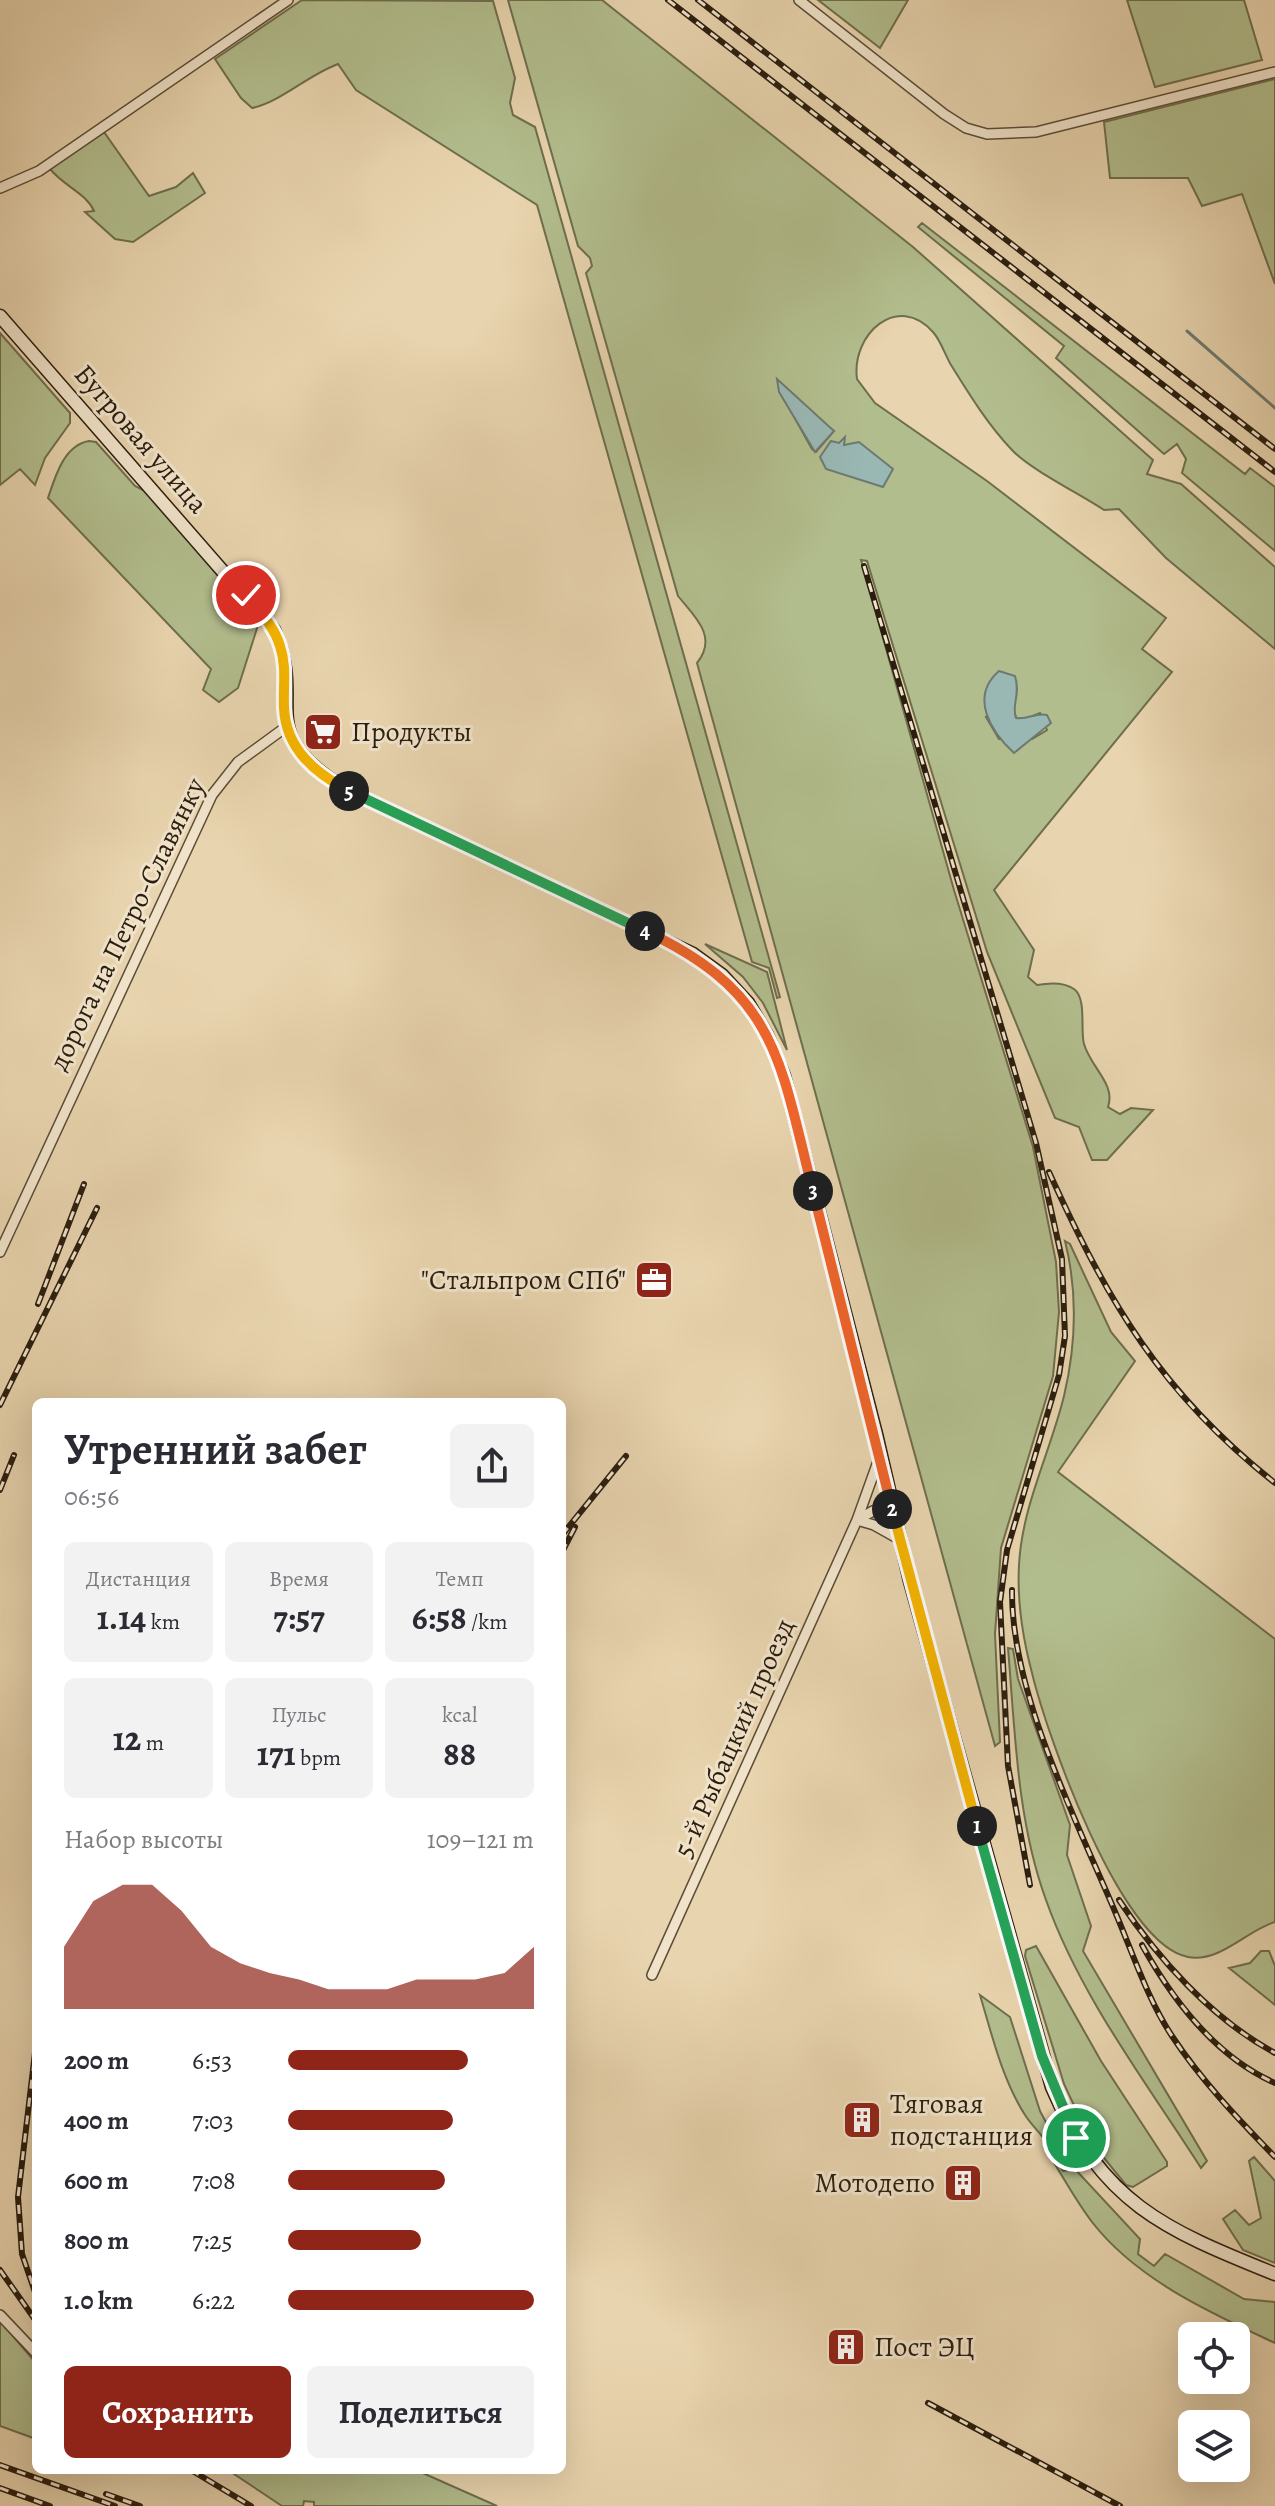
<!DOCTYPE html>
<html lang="ru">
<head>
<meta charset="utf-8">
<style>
	:root { --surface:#fff; --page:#f2f2f3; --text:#2b2b33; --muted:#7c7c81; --accent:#8f2418 }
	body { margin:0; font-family:Alegreya,serif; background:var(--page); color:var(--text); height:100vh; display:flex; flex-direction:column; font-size:30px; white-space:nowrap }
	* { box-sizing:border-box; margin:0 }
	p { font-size:26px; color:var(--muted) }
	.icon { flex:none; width:44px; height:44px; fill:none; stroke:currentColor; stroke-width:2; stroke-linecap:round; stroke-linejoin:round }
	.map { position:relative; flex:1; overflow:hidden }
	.panel { position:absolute; left:32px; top:1398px; width:534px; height:1076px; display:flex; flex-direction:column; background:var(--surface); border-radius:12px; box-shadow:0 8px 32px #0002 }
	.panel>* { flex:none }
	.buttons { position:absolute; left:1178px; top:2322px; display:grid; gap:16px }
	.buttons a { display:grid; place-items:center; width:72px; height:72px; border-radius:12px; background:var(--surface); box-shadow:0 8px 32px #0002; font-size:40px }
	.pin { position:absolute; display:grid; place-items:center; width:68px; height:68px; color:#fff; margin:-34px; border:4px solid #fff; border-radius:50%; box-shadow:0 2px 8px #0007 }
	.km { position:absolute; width:40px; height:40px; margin:-20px; border-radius:50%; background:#222; color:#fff; font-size:22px; line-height:40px; text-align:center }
	.round { display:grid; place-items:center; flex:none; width:84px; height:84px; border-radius:12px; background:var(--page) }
	.summary { display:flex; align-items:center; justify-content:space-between; height:136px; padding:0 32px }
	h1 { font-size:44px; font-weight:600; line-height:60px }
	.metrics { display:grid; grid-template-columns:repeat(3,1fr); gap:12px; height:136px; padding:8px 32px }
	.metrics div { display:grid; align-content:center; border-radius:12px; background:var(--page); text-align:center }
	.metrics b { font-size:34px; font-weight:600 }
	.metrics small { font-size:22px; font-weight:400 }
	.metrics p { font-size:22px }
	.chart { height:224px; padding:16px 32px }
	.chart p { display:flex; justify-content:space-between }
	.chart svg { width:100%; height:144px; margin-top:8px; fill:var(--accent); opacity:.7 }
	.button { display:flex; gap:16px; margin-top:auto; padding:16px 32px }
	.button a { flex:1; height:92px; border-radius:12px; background:var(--accent); color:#fff; font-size:32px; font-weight:600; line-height:92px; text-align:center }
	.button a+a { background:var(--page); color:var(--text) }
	ul { padding:0 32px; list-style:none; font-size:26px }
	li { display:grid; grid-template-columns:128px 96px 1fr; align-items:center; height:60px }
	li i { height:20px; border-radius:10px; background:var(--accent) }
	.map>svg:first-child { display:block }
	.green { fill:#b2bd8d; stroke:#6e6e4e; stroke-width:2; fill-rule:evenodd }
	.water { fill:#99b7b3; stroke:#6d7a71; stroke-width:2 }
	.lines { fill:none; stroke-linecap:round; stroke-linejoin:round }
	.stream { stroke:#6d7a71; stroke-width:3 }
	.street-casing { stroke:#5a4c37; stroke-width:12 }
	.secondary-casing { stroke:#2b1e0f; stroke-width:15 }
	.street { stroke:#f0e3ca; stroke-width:9 }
	.secondary { stroke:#f0e3ca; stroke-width:12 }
	.rail-casing { stroke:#2b1e0f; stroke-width:6 }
	.rail { stroke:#f0e3ca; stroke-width:3; stroke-dasharray:9; stroke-linecap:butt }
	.split-1-casing { stroke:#fff; stroke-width:16 }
	.split-2-casing { stroke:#fff; stroke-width:16 }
	.split-3-casing { stroke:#fff; stroke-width:16 }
	.split-4-casing { stroke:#fff; stroke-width:16 }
	.split-5-casing { stroke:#fff; stroke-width:16 }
	.split-6-casing { stroke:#fff; stroke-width:16 }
	.split-1 { stroke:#22a559; stroke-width:10 }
	.split-2 { stroke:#f5b400; stroke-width:10 }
	.split-3 { stroke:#f0652b; stroke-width:10 }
	.split-4 { stroke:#f0652b; stroke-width:10 }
	.split-5 { stroke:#22a559; stroke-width:10 }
	.split-6 { stroke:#f5b400; stroke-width:10 }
	.labels { text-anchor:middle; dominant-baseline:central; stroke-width:6; stroke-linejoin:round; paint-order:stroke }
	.street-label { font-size:28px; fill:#2b1e0f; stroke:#f0e3ca }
	.poi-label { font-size:28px; fill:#2b1e0f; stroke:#f0e3ca; text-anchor:start }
</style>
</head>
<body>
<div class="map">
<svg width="1275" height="2506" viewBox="0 0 1275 2506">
	<rect width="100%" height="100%" fill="#e8d4ae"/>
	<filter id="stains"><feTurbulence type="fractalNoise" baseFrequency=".0025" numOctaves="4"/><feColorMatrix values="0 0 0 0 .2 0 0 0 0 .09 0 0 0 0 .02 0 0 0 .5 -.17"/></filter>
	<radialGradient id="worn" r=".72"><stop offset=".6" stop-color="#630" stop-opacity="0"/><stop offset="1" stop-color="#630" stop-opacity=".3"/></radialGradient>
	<path class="green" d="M 302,0 L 493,1 L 515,78 L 510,103 L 513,115 L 535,127 L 780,997 L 777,998 L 769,968 L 752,962 L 537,205 L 356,90 L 338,64 C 308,75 279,103 252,108 L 241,98 L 215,59 Z
		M 508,0 L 602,0 L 913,247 L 1153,460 L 1147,474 L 1181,484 L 1275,567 L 1275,649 L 1166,558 L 1119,509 L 1104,510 C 1080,494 1031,470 1012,450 C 988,425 969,394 951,365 C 945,355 941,341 933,332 C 898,292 851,334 857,379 L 875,403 L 987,481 L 1166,618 L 1142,649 L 1172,672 L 994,890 L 1034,950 L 1028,977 L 1037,985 C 1048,983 1064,982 1074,989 C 1087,998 1080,1031 1084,1044 C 1091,1068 1116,1084 1108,1107 L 1120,1114 L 1131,1108 L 1153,1110 L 1107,1160 L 1092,1160 L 1079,1127 L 1055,1118 L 987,952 L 867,561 L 861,560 L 954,890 L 1033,1147 L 1056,1262 L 1059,1312 L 1053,1376 L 1001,1548 L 995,1634 L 1000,1742 L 995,1746 L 697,663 C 719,636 693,615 678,596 L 586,273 L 592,266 L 590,258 L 578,246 ZM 782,395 L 834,431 L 816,452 L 812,449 ZM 1014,710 L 1016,718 L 1025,719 L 1040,713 L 1047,730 L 1032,739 L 999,739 L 986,717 Z
		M 818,0 L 908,0 L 880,48 Z
		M 1127,0 L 1244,0 L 1262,60 L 1155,87 Z
		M 1275,79 L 1275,284 L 1242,194 L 1202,206 L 1188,178 L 1110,178 L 1104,122 Z
		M 104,132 L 149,196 L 176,187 L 193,173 L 205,193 L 133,242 L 115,239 L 85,212 L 94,211 C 86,193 65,187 50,169 Z
		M 922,223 L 1245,474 L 1250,468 L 1275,487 L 1275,551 L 1182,473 L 1186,459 L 1177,444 L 1164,454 L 1056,358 L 1064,346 L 918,227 Z
		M 0,333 L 70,413 L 70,423 L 45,458 L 35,485 L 20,469 L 0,485 Z
		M 89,441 L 96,442 L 135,486 L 145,491 L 259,622 L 238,688 L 219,702 L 203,690 L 211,669 L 48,498 C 55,477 64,445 89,441 Z
		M 705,944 L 767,972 L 787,1050 L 763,1003 L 743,977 Z
		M 1065,1241 L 1070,1244 L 1111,1332 L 1135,1361 L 1058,1472 L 1275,1639 L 1275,1922 C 1247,1930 1220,1963 1188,1957 C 1120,1944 1047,1735 1032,1673 C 1023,1639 1017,1600 1019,1565 C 1022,1506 1050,1453 1064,1396 C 1076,1345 1078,1293 1065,1241 Z
		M 1008,1648 L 1013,1649 L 1018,1679 L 1070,1825 L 1067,1855 L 1091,1926 L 1083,1951 L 1207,2161 L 1201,2168 C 1146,2082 1080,1996 1046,1900 C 1017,1821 1015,1731 1008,1648 Z
		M 1036,1946 L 1101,2061 L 1167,2162 L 1167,2166 L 1133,2187 L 1126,2185 L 1091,2142 L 1064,2084 L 1025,1956 L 1026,1950 Z
		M 1261,1951 L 1269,1951 L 1275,1966 L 1275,2005 L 1229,1968 L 1250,1963 Z
		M 980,1995 L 1010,2017 L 1040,2111 L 1057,2143 L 1054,2156 L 1063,2171 L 1075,2169 L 1140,2239 L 1138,2254 L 1154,2266 L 1165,2254 L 1244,2299 L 1275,2302 L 1275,2343 C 1211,2313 1137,2280 1092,2222 C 1075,2200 1061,2173 1046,2150 L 1048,2145 C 1042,2134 1032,2126 1025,2115 C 1002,2079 992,2035 980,1995 Z
		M 1254,2157 L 1275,2181 L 1275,2263 L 1243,2250 L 1223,2219 L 1235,2210 L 1249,2225 L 1261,2218 L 1249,2161 Z
		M 0,2321 L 36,2363 L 36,2439 L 0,2426 Z
		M 228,2470 L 416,2470 L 497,2506 L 314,2506 L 314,2502 L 304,2501 L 303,2506 L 282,2506 Z"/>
	<path class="water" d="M 777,379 L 834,431 L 815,452 L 779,392 Z
		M 845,437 L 844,445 L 859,442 L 893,469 L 883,487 L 826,469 L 820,457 L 831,441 L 839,443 Z
		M 999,671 L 1015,676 C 1021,695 1011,705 1016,718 C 1028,720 1036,712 1047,715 L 1051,723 L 1014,753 C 991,732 969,697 999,671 Z"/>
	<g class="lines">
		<path class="stream" d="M 1187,331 L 1275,408"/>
		<defs>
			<path id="street" d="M 799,0 L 944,114 L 966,128 L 987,134 L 1036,132 L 1275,72
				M 0,188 L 39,171 L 288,0
				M 0,1252 L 212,795 L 238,762 L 286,727
				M 880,1456 L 857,1520 L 874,1525 L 899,1539
				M 652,1975 L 857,1520 L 873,1511 L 891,1508
				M 0,2315 L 36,2353"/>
			<path id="secondary" d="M 0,316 L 274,630 C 308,707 250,730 345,789 L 693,954 L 722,975 L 748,1003 L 767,1035 L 784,1076 L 876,1434 L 910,1581 L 1052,2087 C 1102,2203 1163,2229 1275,2274"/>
		</defs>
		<use href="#street" class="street-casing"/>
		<use href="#secondary" class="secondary-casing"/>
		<use href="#street" class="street"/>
		<use href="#secondary" class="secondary"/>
		<defs>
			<path id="rail" d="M 668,0 L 1275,472
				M 698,0 L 1275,449
				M 864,566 L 1036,1143 L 1062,1259 L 1065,1336 L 1059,1375 L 1007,1550 L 1000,1602 L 1008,1766 L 1030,1885
				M 1049,1172 C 1108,1302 1161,1393 1275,1483
				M 38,1304 L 84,1184
				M 0,1405 L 97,1208
				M 0,1490 L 14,1455
				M 562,1535 L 626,1456
				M 562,1552 L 575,1527
				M 1012,1590 C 1011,1693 1076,1819 1116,1914 C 1133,1954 1148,2000 1172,2036 C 1201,2080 1238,2119 1275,2157
				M 1119,1900 C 1158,1959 1212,2019 1275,2053
				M 1142,1945 C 1172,1999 1216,2057 1275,2083
				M 36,2044 L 18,2197 L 22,2254 L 36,2295
				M 0,2270 L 36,2321
				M 928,2403 L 1120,2506
				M 0,2465 L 115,2506
				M 191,2470 L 251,2506
				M 0,2488 L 50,2506
				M 106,2494 L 140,2506"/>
		</defs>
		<use href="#rail" class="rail-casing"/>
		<use href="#rail" class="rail"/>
	</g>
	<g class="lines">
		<defs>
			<path id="split-1" d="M 977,1826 L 1042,2056 L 1076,2138"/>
			<path id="split-2" d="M 892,1509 L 977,1826"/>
			<path id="split-3" d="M 813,1191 L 892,1509"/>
			<path id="split-4" d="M 645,931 C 778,993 780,1062 813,1191"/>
			<path id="split-5" d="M 349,791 L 645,931"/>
			<path id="split-6" d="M 246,595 C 259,611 274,626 280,646 C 287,667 283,686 284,708 C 286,749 315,773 349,791"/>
		</defs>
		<use href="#split-1" class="split-1-casing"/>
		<use href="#split-2" class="split-2-casing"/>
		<use href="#split-3" class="split-3-casing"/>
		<use href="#split-4" class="split-4-casing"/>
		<use href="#split-5" class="split-5-casing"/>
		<use href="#split-6" class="split-6-casing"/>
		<use href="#split-1" class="split-1"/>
		<use href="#split-2" class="split-2"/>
		<use href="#split-3" class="split-3"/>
		<use href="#split-4" class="split-4"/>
		<use href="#split-5" class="split-5"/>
		<use href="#split-6" class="split-6"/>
	</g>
	<defs>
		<symbol id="supermarket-square" viewBox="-11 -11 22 22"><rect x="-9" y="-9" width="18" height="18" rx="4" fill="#8f2418" stroke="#f0e3ca"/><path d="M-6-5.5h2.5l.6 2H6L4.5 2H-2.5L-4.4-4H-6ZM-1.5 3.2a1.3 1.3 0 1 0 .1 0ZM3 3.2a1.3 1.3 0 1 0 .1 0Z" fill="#fff"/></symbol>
		<symbol id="office-square" viewBox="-11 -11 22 22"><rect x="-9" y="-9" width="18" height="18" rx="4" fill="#8f2418" stroke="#f0e3ca"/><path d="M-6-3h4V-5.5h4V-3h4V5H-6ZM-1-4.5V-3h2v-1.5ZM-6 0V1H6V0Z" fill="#fff"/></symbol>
		<symbol id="building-square" viewBox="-11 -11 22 22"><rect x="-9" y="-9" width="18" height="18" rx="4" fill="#8f2418" stroke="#f0e3ca"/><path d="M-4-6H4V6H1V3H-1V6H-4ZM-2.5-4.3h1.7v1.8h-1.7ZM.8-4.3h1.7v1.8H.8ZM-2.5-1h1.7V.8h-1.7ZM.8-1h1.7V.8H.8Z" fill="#fff"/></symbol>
	</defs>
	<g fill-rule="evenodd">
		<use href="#supermarket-square" x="301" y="710" width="44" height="44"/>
		<use href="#office-square" x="632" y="1258" width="44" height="44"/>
		<use href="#building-square" x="840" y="2098" width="44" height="44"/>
		<use href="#building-square" x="941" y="2161" width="44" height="44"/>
		<use href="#building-square" x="824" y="2325" width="44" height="44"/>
	</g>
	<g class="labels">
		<g class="street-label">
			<text transform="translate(141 439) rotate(49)">Бугровая улица</text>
			<text transform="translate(127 924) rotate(-64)">дорога на Петро-Славянку</text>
			<text transform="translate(734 1738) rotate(-66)">5-й Рыбацкий проезд</text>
		</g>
		<g class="poi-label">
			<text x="351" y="732">Продукты</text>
			<text x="626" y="1280" text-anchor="end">"Стальпром СПб"</text>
			<text x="890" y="2104">Тяговая<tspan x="890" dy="32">подстанция</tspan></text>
			<text x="935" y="2183" text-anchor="end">Мотодепо</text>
			<text x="874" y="2347">Пост ЭЦ</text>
		</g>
	</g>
	<rect width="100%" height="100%" filter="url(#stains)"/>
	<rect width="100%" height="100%" fill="url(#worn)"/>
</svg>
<div class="buttons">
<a><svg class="icon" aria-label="locate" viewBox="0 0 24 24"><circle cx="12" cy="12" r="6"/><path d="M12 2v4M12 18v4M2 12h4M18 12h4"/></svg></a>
<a><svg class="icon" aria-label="layers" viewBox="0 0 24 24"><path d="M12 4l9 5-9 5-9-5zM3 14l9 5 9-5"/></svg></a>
</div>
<div class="pin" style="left:1076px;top:2138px;background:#1e9e55"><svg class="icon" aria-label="arrive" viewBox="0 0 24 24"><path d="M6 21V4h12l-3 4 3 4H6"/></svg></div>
<div class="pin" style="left:246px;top:595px;background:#d93025"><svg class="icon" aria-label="check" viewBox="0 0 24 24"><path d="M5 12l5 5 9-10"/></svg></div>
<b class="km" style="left:977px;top:1826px">1</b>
<b class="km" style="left:892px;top:1509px">2</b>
<b class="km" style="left:813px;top:1191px">3</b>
<b class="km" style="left:645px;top:931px">4</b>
<b class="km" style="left:349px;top:791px">5</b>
<section class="panel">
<div class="summary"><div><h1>Утренний забег</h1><p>06:56</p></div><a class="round"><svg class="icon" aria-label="share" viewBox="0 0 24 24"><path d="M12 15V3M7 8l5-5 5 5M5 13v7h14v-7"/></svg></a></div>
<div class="metrics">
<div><p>Дистанция</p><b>1.14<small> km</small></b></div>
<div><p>Время</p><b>7:57</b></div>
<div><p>Темп</p><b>6:58<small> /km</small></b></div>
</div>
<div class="metrics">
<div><b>12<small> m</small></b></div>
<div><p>Пульс</p><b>171<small> bpm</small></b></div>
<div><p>kcal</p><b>88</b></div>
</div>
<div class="chart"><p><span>Набор высоты</span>109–121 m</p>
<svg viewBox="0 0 160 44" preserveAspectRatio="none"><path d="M0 44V25L10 11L20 6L30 6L40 14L50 25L60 30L70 33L80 35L90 38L100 38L110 38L120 35L130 35L140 35L150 33L160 25V44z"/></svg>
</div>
<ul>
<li><b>200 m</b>6:53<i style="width:73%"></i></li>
<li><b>400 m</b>7:03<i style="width:67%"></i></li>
<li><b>600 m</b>7:08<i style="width:64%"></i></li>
<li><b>800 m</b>7:25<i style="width:54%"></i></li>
<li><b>1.0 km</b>6:22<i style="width:100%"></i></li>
</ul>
<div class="button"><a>Сохранить</a><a>Поделиться</a></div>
</section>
</div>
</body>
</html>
